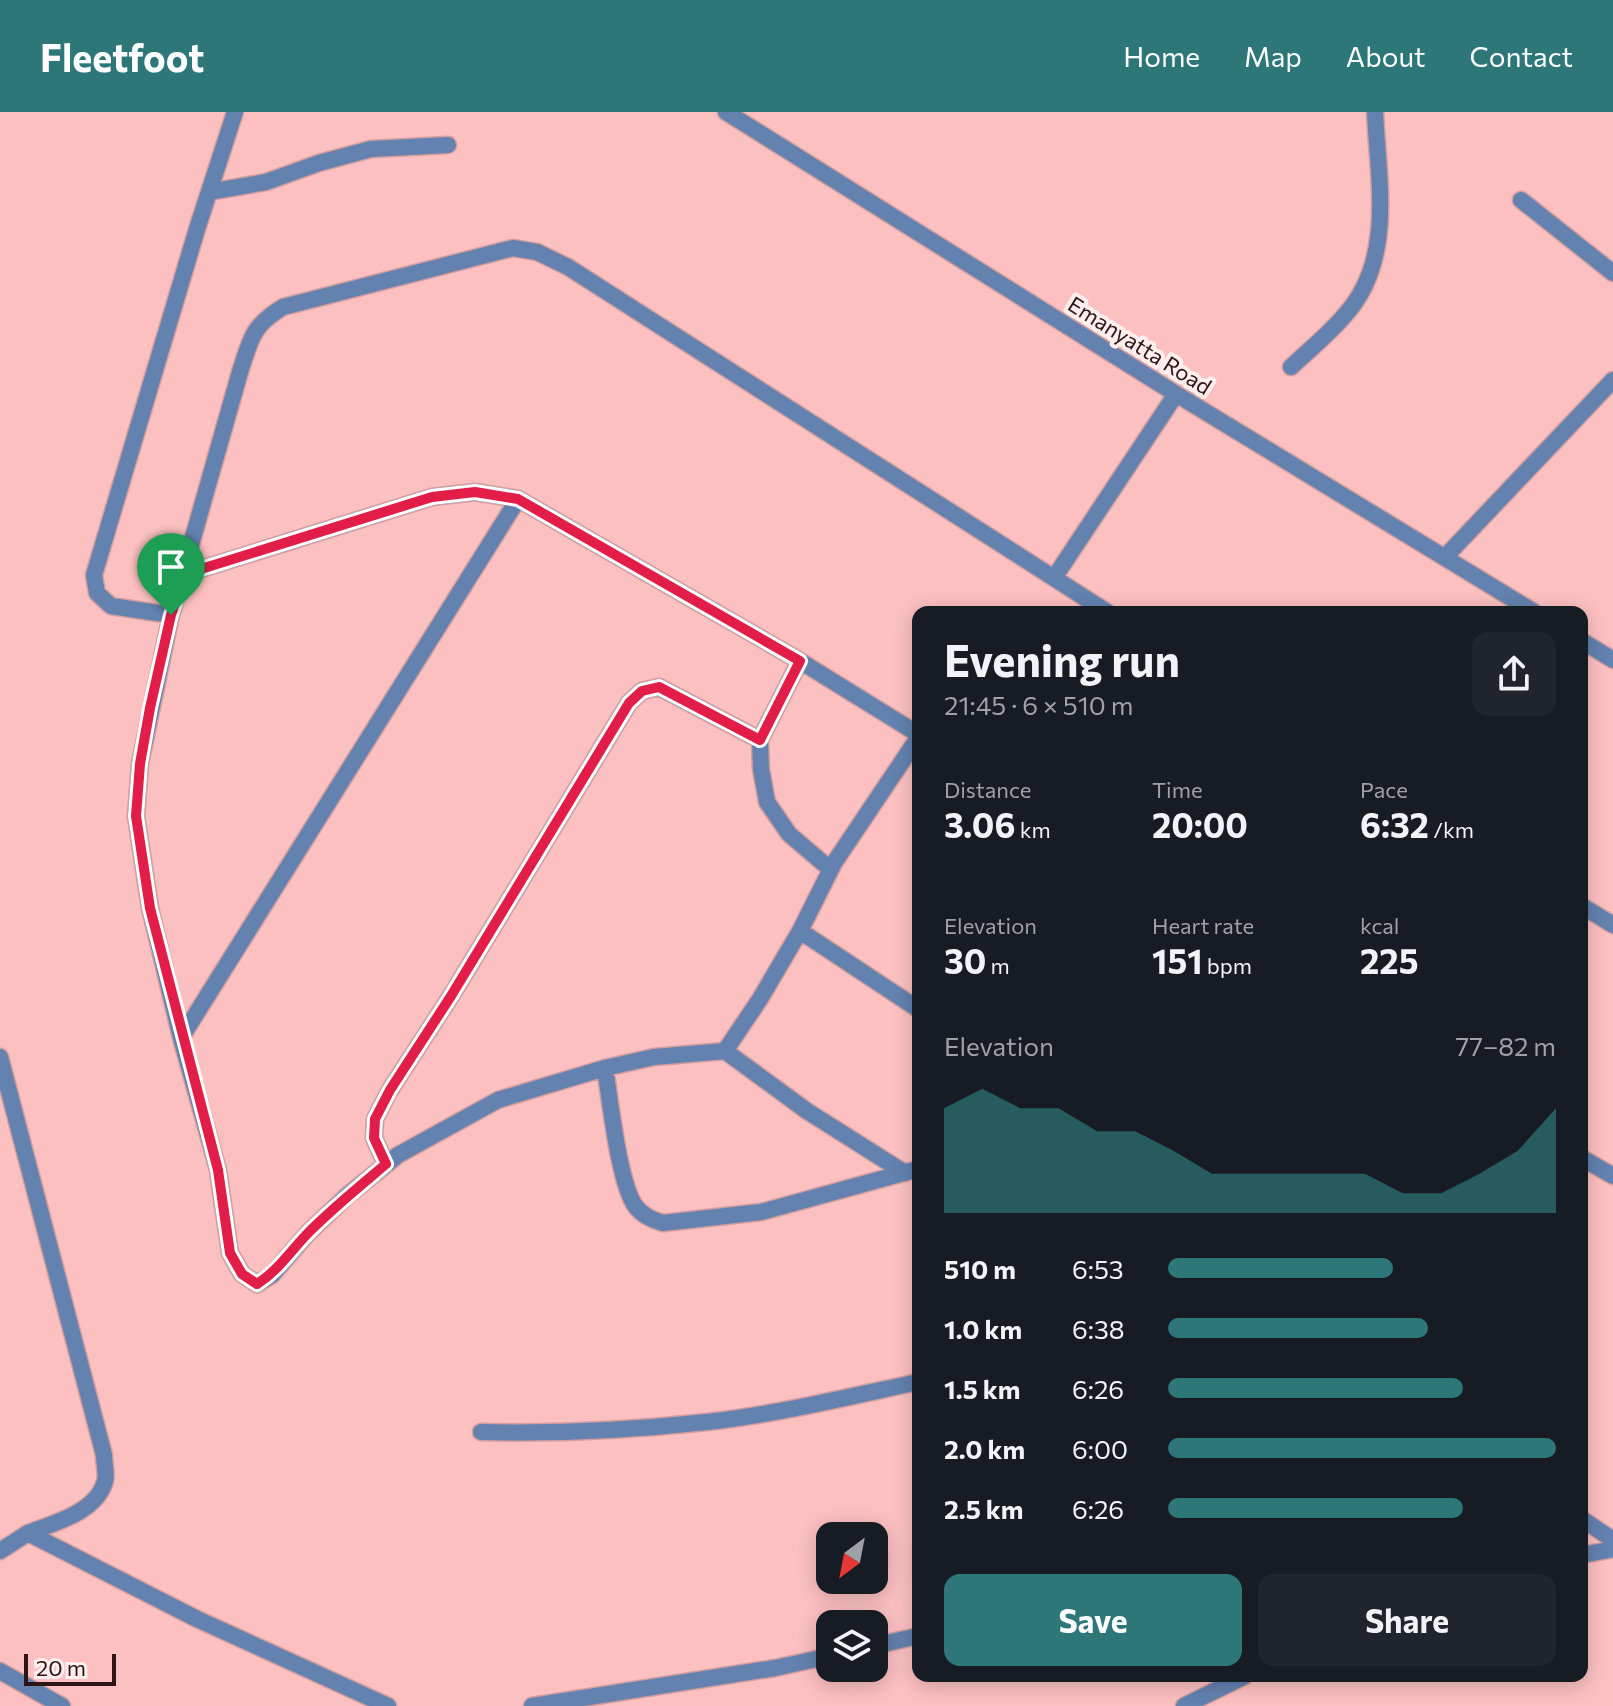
<!DOCTYPE html>
<html lang="en">
<head>
<meta charset="utf-8">
<style>
	:root { --surface:#171b24; --page:#20242c; --text:#f1f3f6; --muted:#9ea1a6; --accent:#2d7779 }
	body { margin:0; font-family:Commissioner,sans-serif; background:var(--page); color:var(--text); height:100vh; display:flex; flex-direction:column; font-size:30px; white-space:nowrap }
	* { box-sizing:border-box; margin:0 }
	p { font-size:26px; color:var(--muted) }
	.icon { flex:none; width:44px; height:44px; fill:none; stroke:currentColor; stroke-width:2; stroke-linecap:round; stroke-linejoin:round }
	.map { position:relative; flex:1; overflow:hidden }
	.panel { position:absolute; left:912px; top:494px; width:676px; height:1076px; display:flex; flex-direction:column; background:var(--surface); border-radius:16px; box-shadow:0 4px 20px #0003 }
	.panel>* { flex:none }
	.needle { width:52px; rotate:212deg }
	.tools { position:absolute; left:816px; top:1410px; display:grid; gap:16px }
	.tools a { display:grid; place-items:center; width:72px; height:72px; border-radius:16px; background:var(--surface); box-shadow:0 4px 20px #0003; font-size:40px }
	.scale { position:absolute; left:24px; bottom:20px; width:92px; box-sizing:border-box; padding-left:8px; border:4px solid #2f1416; border-top:0; font-size:22px; line-height:28px; white-space:nowrap; color:#2f1416; -webkit-text-stroke:6px #feeeee; paint-order:stroke }
	.pin { position:absolute; display:grid; place-items:center; width:68px; height:68px; color:#fff; margin:-82px -34px; border-radius:50% 50% 50% 0; rotate:-45deg; box-shadow:0 0 8px #0007 }
	.pin .icon { rotate:45deg }
	.round { display:grid; place-items:center; flex:none; width:84px; height:84px; border-radius:16px; background:var(--page) }
	.headline { display:flex; align-items:center; justify-content:space-between; height:136px; padding:0 32px }
	h1 { font-size:44px; font-weight:700; line-height:60px }
	.metrics { display:grid; grid-template-columns:repeat(3,1fr); gap:12px; height:136px; padding:8px 32px }
	.metrics div { display:grid; align-content:center }
	.metrics b { font-size:34px; font-weight:700 }
	.metrics small { font-size:22px; font-weight:400 }
	.metrics p { font-size:22px }
	.chart { height:224px; padding:16px 32px }
	.chart p { display:flex; justify-content:space-between }
	.chart svg { width:100%; height:144px; margin-top:8px; fill:var(--accent); opacity:.7 }
	.primary-button { display:flex; gap:16px; margin-top:auto; padding:16px 32px }
	.primary-button a { flex:1; height:92px; border-radius:16px; background:var(--accent); color:#fff; font-size:32px; font-weight:700; line-height:92px; text-align:center }
	.primary-button a+a { background:var(--page); color:var(--text) }
	ul { padding:0 32px; list-style:none; font-size:26px }
	li { display:grid; grid-template-columns:128px 96px 1fr; align-items:center; height:60px }
	li i { height:20px; border-radius:10px; background:var(--accent) }
	header { display:flex; align-items:center; gap:48px; box-sizing:border-box; height:112px; padding:0 40px; background:var(--accent); color:#fff }
	header strong { font-size:38px }
	nav { display:flex; gap:44px; margin-inline-start:auto; font-size:28px }
	.map>svg:first-child { display:block }
	.lines { fill:none; stroke-linecap:round; stroke-linejoin:round }
	.minor-casing { stroke:#d39e9f; stroke-width:19 }
	.minor { stroke:#6382af; stroke-width:16 }
	.route-casing { stroke:#fff; stroke-width:16 }
	.route { stroke:#e11d48; stroke-width:10 }
	.labels { text-anchor:middle; dominant-baseline:central; stroke-width:8; stroke-linejoin:round; paint-order:stroke }
	.street-label { font-size:22px; fill:#2f1416; stroke:#feeeee }
</style>
</head>
<body>
<header>
<strong>Fleetfoot</strong>
<nav><a>Home</a><a>Map</a><a>About</a><a>Contact</a></nav>
</header>
<div class="map">
<svg width="1613" height="1594" viewBox="0 0 1613 1594">
	<rect width="100%" height="100%" fill="#fcc0c1"/>
	<g class="lines">
		<defs>
			<path id="minor" d="M 235,0 L 197,117 L 94,463 L 97,481 L 111,494 L 171,503 L 240,260 C 251,226 252,214 283,195 L 513,136 L 537,140 L 568,155 L 1107,500
				M 726,0 L 1176,282 L 1534,500
				M 209,80 L 266,70 L 319,51 L 371,37 L 448,33
				M 1521,88 L 1613,161
				M 1291,255 C 1309,238 1329,222 1345,203 C 1395,148 1378,68 1375,0
				M 518,387 L 181,926 L 218,1058 L 230,1141 L 242,1162 L 257,1172 L 272,1163 L 308,1121 L 348,1083 L 398,1043 L 498,988 L 605,956 L 654,945 L 725,939 L 807,999 L 905,1061
				M 1445,445 L 1613,268
				M 185,462 L 432,385 L 475,380 L 518,387 L 800,549 L 918,622
				M 1054,466 L 1176,282
				M 171,503 L 140,652 L 136,704 L 150,796 L 181,926
				M 1582,529 L 1613,548
				M 800,549 L 760,628 L 761,657 L 767,690 L 789,722 L 830,757
				M 1582,794 L 1613,813
				M 800,819 L 918,897
				M 725,939 L 760,887 L 800,819 L 834,751 L 918,626
				M 0,945 L 104,1343 C 104,1351 107,1362 105,1369 C 97,1400 54,1411 28,1421
				M 605,956 C 610,987 619,1073 636,1095 C 643,1104 652,1108 663,1111 L 761,1100 L 918,1057
				M 1582,1046 L 1613,1064
				M 386,1052 L 374,1026 L 375,1007 L 390,978 L 451,884 L 629,591 L 642,579 L 659,575 L 760,628
				M 481,1320 C 556,1322 632,1318 707,1310 C 778,1302 848,1285 918,1270
				M 1582,1407 L 1613,1428
				M 0,1439 L 28,1421 L 197,1507 L 388,1594
				M 1582,1443 L 1613,1437
				M 874,1534 L 918,1524
				M 0,1559 L 62,1594
				M 532,1594 L 775,1556 L 830,1544
				M 1184,1594 L 1245,1564"/>
		</defs>
		<use href="#minor" class="minor-casing"/>
		<use href="#minor" class="minor"/>
	</g>
	<g class="lines">
		<defs>
			<path id="route" d="M 475,380 L 518,387 L 800,549 L 760,628 L 659,575 L 642,579 L 629,591 L 451,884 L 390,978 L 375,1007 L 374,1026 L 386,1052 C 360,1074 334,1095 310,1119 C 292,1137 279,1158 257,1172 L 242,1162 L 230,1141 L 218,1058 L 150,796 L 136,704 L 140,652 L 150,596 L 171,503 L 185,462 L 432,385 Z"/>
		</defs>
		<use href="#route" class="route-casing"/>
		<use href="#route" class="route"/>
	</g>
	<g class="labels">
		<g class="street-label">
			<text transform="translate(1140 233) rotate(32)">Emanyatta Road</text>
		</g>
	</g>
</svg>
<div class="tools">
<a><svg class="needle" viewBox="-14 -14 28 28"><path d="M0-13l5 13h-10z" fill="#e53935"/><path d="M0 13l5-13h-10z" fill="#9ea1a6"/></svg></a>
<a><svg class="icon" aria-label="layers" viewBox="0 0 24 24"><path d="M12 4l9 5-9 5-9-5zM3 14l9 5 9-5"/></svg></a>
</div>
<div class="scale">20 m</div>
<div class="pin" style="left:171px;top:503px;background:#1e9e55"><svg class="icon" aria-label="arrive" viewBox="0 0 24 24"><path d="M6 21V4h12l-3 4 3 4H6"/></svg></div>
<section class="panel">
<div class="headline"><div><h1>Evening run</h1><p>21:45 · 6 × 510 m</p></div><a class="round"><svg class="icon" aria-label="share" viewBox="0 0 24 24"><path d="M12 15V3M7 8l5-5 5 5M5 13v7h14v-7"/></svg></a></div>
<div class="metrics">
<div><p>Distance</p><b>3.06<small> km</small></b></div>
<div><p>Time</p><b>20:00</b></div>
<div><p>Pace</p><b>6:32<small> /km</small></b></div>
</div>
<div class="metrics">
<div><p>Elevation</p><b>30<small> m</small></b></div>
<div><p>Heart rate</p><b>151<small> bpm</small></b></div>
<div><p>kcal</p><b>225</b></div>
</div>
<div class="chart"><p><span>Elevation</span>77–82 m</p>
<svg viewBox="0 0 160 44" preserveAspectRatio="none"><path d="M0 44V12L10 6L20 12L30 12L40 19L50 19L60 25L70 32L80 32L90 32L100 32L110 32L120 38L130 38L140 32L150 25L160 12V44z"/></svg>
</div>
<ul>
<li><b>510 m</b>6:53<i style="width:58%"></i></li>
<li><b>1.0 km</b>6:38<i style="width:67%"></i></li>
<li><b>1.5 km</b>6:26<i style="width:76%"></i></li>
<li><b>2.0 km</b>6:00<i style="width:100%"></i></li>
<li><b>2.5 km</b>6:26<i style="width:76%"></i></li>
</ul>
<div class="primary-button"><a>Save</a><a>Share</a></div>
</section>
</div>
</body>
</html>
